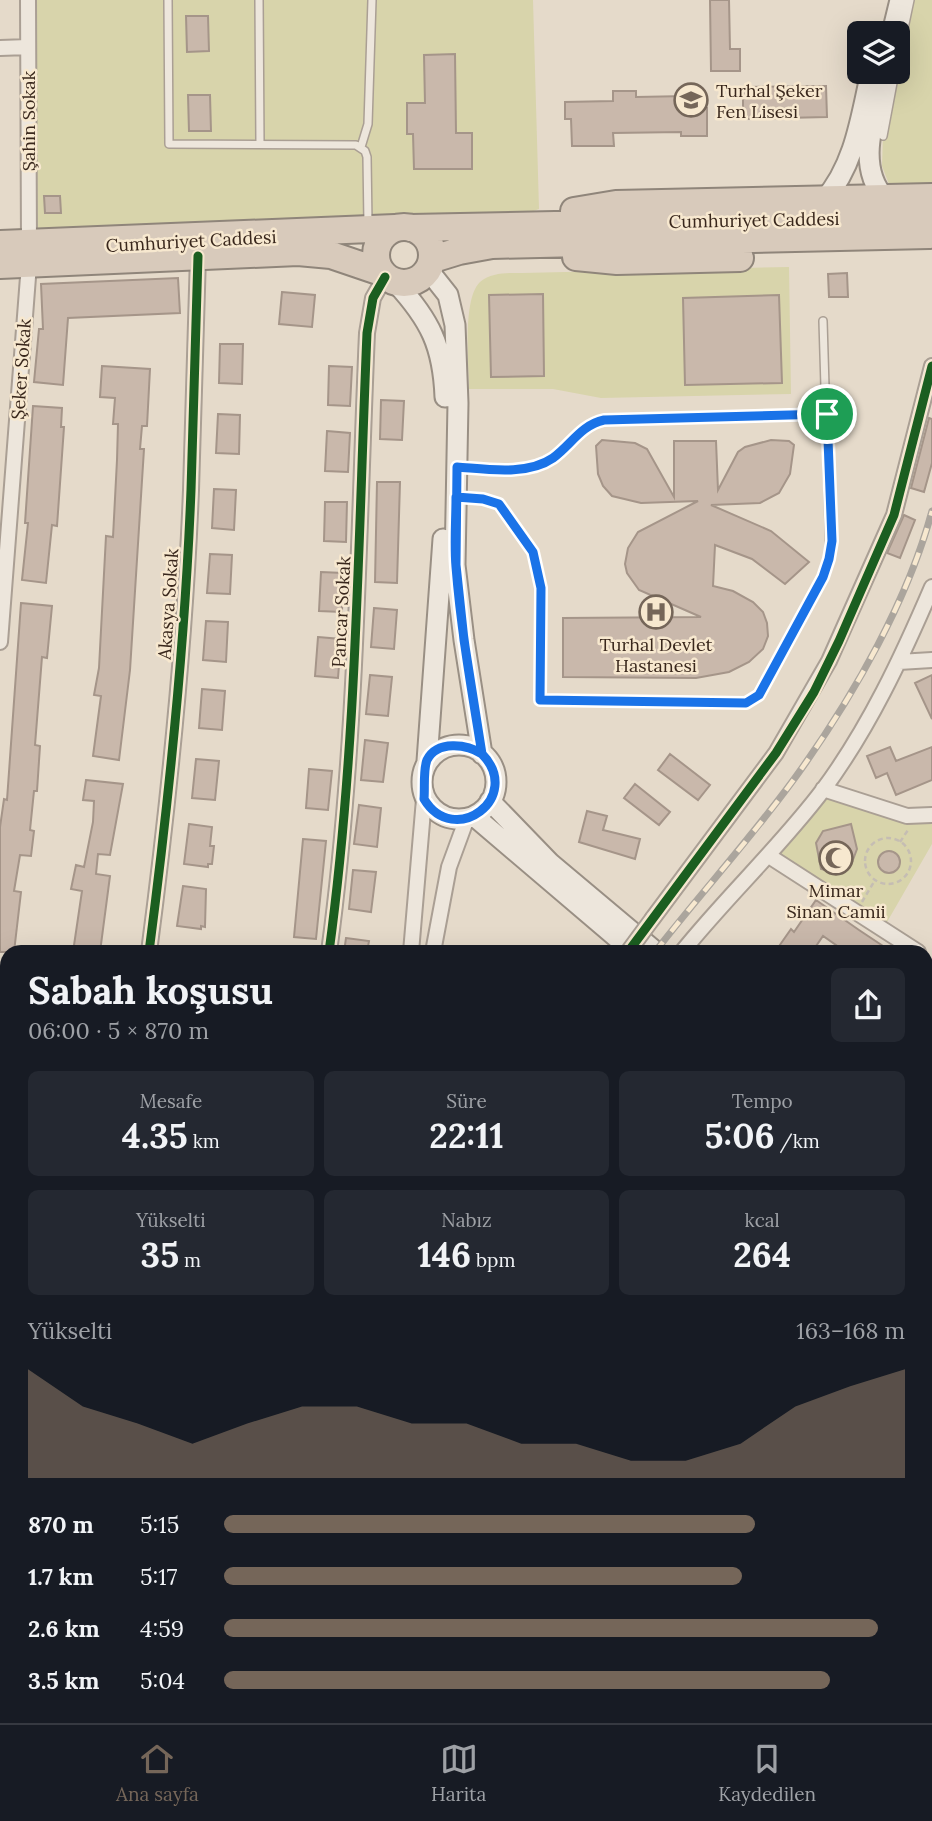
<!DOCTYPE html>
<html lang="tr">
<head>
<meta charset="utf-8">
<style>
	:root { --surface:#171b24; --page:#242831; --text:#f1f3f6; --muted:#9ea1a6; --line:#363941; --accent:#756659 }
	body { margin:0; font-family:Lora,serif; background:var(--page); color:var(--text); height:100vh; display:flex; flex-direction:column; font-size:26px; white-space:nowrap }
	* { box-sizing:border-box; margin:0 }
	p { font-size:23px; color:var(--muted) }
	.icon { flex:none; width:38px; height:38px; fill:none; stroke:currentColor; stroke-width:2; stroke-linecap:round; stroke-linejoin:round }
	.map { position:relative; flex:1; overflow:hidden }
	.side { position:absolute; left:0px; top:945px; width:933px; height:779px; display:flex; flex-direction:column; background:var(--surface); border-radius:21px 21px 0 0; box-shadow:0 7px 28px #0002 }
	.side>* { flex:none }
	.buttons { position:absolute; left:847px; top:21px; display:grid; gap:14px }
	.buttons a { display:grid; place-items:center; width:63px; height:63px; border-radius:10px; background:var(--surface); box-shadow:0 7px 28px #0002; font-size:35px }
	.pin { position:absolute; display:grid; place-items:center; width:60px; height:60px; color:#fff; margin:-30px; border:4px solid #fff; border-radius:50%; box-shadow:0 2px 7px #0007 }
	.round { display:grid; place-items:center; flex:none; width:74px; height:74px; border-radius:10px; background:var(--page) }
	.summary { display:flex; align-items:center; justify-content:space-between; height:119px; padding:0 28px }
	h1 { font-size:38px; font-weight:700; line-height:52px }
	.figures { display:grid; grid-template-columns:repeat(3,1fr); gap:10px; height:119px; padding:7px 28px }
	.figures div { display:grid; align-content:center; border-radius:10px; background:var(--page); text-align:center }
	.figures b { font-size:35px; font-weight:700 }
	.figures small { font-size:19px; font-weight:400 }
	.figures p { font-size:19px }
	.chart { height:196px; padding:14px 28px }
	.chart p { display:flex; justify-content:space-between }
	.chart svg { width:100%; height:126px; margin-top:7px; fill:var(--accent); opacity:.7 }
	ul { padding:0 28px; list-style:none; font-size:23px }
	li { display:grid; grid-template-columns:112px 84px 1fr; align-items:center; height:52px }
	li i { height:18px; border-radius:9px; background:var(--accent) }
	.menu { display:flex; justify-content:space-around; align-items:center; height:98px; border-top:2px solid var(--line); background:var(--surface); font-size:19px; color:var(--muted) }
	.menu a { display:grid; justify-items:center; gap:4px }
	.menu .on { color:var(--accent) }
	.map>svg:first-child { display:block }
	.green { fill:#d8d4ab }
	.cemetery { fill:#d2cdab }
	.building { fill:#c9b8ab; stroke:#a59589; stroke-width:2 }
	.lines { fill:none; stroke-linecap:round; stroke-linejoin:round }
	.lane-casing { stroke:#aa9f94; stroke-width:10 }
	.street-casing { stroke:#aa9f94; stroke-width:18 }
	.secondary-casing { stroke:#998f84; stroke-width:23 }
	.highway-casing { stroke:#8f857a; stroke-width:30 }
	.path { stroke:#c5bdb3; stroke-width:2.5; stroke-dasharray:5 3.5; stroke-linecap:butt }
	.lane { stroke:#ede6dc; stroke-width:7 }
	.street { stroke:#ede6dc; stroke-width:14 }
	.secondary { stroke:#ede6dc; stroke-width:19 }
	.highway { stroke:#d8cabb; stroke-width:26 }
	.rail-casing { stroke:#aba59d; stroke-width:7 }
	.rail { stroke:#f7e8cf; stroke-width:4.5; stroke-dasharray:13; stroke-linecap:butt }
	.street-bridge-casing { stroke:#aa9f94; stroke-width:18; stroke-linecap:butt }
	.street-bridge { stroke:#ede6dc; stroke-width:14 }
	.cycleway-casing { stroke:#f7e8cf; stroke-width:13 }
	.cycleway { stroke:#1b5e20; stroke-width:9 }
	.route-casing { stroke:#fff; stroke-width:14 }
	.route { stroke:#1a73e8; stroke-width:9 }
	.labels { text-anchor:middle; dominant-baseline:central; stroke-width:5; stroke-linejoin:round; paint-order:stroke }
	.poi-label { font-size:18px; fill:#39271c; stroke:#f7e8cf }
	.street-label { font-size:18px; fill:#39271c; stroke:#f7e8cf }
</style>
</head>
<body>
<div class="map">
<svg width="932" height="1723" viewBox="0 0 932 1723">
	<rect width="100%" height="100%" fill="#e5daca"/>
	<path class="green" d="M 28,0 L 533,0 L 539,209 L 522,215 L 298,220 L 29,232 Z
		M 910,0 L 932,0 L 932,186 L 890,187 L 882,166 L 883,136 Z
		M 789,267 L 791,394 L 601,398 L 553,389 L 469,389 C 469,365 462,299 480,282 C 492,272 508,273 522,273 Z
		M 823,789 L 932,823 L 932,844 L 883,929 L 769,856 Z"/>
	<path class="cemetery" d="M 932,1341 L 932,1462 L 926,1458 L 926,1344 Z"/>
	<path class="building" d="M 710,0 L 729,0 L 730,49 L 740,49 L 740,71 L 711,71 Z
		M 186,16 L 208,16 L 209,51 L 187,52 Z
		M 455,54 L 456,133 L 472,133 L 472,169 L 414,169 L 413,134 L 407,134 L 407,103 L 425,103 L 424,55 Z
		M 826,86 L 827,117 L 743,119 L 743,87 Z
		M 613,91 L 636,91 L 636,97 L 687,96 L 687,108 L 707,108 L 707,136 L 681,136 L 681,132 L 613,133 L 614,146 L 572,146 L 571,119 L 565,119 L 565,102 L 613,101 Z
		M 188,95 L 210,95 L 211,131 L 189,131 Z
		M 44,196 L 60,196 L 61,213 L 45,213 Z
		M 847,273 L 848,297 L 829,297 L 828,274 Z
		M 178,278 L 180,313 L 68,318 L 63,385 L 34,382 L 39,329 L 43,329 L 41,284 Z
		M 282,292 L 315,295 L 312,327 L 279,324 Z
		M 543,294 L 544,376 L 491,377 L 489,295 Z
		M 779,295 L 782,383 L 685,385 L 683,298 Z
		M 220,344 L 243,344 L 242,384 L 219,383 Z
		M 102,366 L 150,369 L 147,426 L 142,426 L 140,449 L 144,449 L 130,670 L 119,760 L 93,756 L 101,696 L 94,695 L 99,668 L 106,536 L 113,537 L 117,460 L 118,424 L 113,424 L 115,398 L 100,397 Z
		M 329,366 L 352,367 L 350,406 L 328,405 Z
		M 381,400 L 404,401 L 402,440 L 380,439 Z
		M 33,406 L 62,408 L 61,427 L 64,427 L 57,526 L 52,525 L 46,583 L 22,580 L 28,523 L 25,523 Z
		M 218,414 L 240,415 L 239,454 L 216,453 Z
		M 929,418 L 932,419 L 932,463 L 924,492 L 911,488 Z
		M 327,431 L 350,433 L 348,472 L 325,471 Z
		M 602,440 L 635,443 L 647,449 L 674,497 L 674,441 L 716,441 L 718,490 L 738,452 L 745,447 L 771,440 L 789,441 L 794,445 L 790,474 L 779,493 L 760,503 L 711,505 L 771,531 L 809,562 L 785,584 L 752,559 L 715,545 L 713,586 L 733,591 L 753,602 L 763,612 L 767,623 L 768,636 L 763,649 L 749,662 L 729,672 L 696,678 L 563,677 L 563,618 L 701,617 L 639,590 L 627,573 L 625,564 L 628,548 L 638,532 L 698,501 L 641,503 L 612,496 L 603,486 L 598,474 L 596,446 Z
		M 377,482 L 400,482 L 397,583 L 375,582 Z
		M 214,489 L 236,490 L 234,530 L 212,528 Z
		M 325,502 L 347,502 L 346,542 L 324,541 Z
		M 904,515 L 915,520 L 900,558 L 887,553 Z
		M 210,554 L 232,555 L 230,594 L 207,593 Z
		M 321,572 L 343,573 L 342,612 L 319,611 Z
		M 21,603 L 52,606 L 47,658 L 42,657 L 35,745 L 40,746 L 37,791 L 34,791 L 30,830 L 34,831 L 31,856 L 20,855 L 14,891 L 21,892 L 14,952 L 0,952 L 0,827 L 4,799 L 7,800 Z
		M 374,608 L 397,610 L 394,649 L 371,647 Z
		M 206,621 L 228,622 L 226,662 L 203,660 Z
		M 318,637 L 341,639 L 338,678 L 315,676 Z
		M 370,675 L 392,677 L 388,716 L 366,714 Z
		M 932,675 L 932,719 L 915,683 Z
		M 202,689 L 225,691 L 222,730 L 199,728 Z
		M 365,740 L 388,743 L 383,782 L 361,780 Z
		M 890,747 L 896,761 L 932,747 L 932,780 L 896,795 L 887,773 L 876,778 L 867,756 Z
		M 670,754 L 710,785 L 698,800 L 658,770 Z
		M 196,759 L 219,761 L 215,800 L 192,798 Z
		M 309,769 L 332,771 L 328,810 L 306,808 Z
		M 86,780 L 123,784 L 110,855 L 98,854 L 96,874 L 110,876 L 100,952 L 73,952 L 82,891 L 71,889 L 76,865 L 84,867 L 93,822 L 94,801 L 83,800 Z
		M 635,784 L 670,812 L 659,825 L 624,798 Z
		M 359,805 L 381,808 L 377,847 L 354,844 Z
		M 587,811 L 607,816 L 603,830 L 640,839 L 635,859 L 579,842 Z
		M 189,824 L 212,827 L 210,846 L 214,846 L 212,864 L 208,864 L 208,867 L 184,864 Z
		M 851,824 L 857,849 L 851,865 L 840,874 L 821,869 L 816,843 L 823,831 Z
		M 303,839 L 326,841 L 316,939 L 294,937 Z
		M878 862a11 11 0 1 1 22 0a11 11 0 1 1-22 0Z
		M 353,870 L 376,872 L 371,912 L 349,909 Z
		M 183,886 L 206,889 L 205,927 L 201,926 L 201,929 L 177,926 Z
		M 816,900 L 859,930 L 892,952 L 846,952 L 823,936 L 812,952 L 775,952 L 791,929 L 794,932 Z
		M 346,938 L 369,941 L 367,952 L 344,952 Z"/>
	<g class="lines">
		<defs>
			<path id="lane" d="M 168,0 L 169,144 L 356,145 L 365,151 L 367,157 L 368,224
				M 259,0 L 260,144
				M 898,57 L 910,0
				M 883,136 L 895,72
				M 361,147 L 368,124 L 372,0
				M 457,467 C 486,469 525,475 551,459 C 570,447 580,425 604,420 L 827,414
				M 457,497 L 487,499 L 499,504 L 533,553 L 541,588 L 540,700 L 750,702 L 759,695 L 823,577 L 830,552 L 823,321
				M 243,1717 L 249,1723
				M 343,1717 L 348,1723"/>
			<path id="street" d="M 28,0 L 29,243
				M 0,48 L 28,47
				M 0,642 L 29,264
				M 899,662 L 932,660
				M 823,789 L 907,816 L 932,815
				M 769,856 L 918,952
				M 653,918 L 776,753 L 829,661 L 894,515 L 932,366
				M 149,952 C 169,799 185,645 191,490 C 194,412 195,334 198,256
				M 329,952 C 357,747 358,539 367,333 L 373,298 L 385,277
				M 411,952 L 424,799
				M 433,952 L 449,867 L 467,818
				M 682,952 C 727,896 780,847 823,790 C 869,728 902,657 932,587
				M 926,1087 L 932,1077
				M 0,1246 L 3,1240
				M 926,1266 L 932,1262
				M 926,1337 L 932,1334
				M 0,1404 L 7,1411
				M 926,1482 L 932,1489
				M 0,1555 L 7,1548
				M 0,1669 L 7,1665
				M 900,1717 L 905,1723
				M 287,1723 L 295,1717
				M 548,1723 L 556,1717
				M 784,1723 L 792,1717
				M 920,1723 L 932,1714"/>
			<path id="secondary" d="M 892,33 L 900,0
				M 882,83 C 874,120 856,167 885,198
				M 824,200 C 855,165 861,116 871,72
				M 429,271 L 448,295 L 455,325 L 458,403 L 455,565 L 464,640 L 482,754
				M 396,283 C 430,320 443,346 445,397
				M422 782a37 37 0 1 1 74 0a37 37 0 1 1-74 0Z
				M 427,761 L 443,539
				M 490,801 L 550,863 L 656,952
				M 474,816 L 622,942
				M 926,1141 L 932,1144
				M 926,1161 L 932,1166"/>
			<path id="highway" d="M 574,211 L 616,204 L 932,197
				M376 255a28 28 0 1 1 56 0a28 28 0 1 1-56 0Z
				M 411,228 L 928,217
				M 0,244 L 395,228
				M 576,257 L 617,261 L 740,258
				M 433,259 L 459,251 L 492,245 L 929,235
				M 0,265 L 298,252 L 331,255 L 381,272"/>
		</defs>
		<use href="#lane" class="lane-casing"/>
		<use href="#street" class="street-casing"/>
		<use href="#secondary" class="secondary-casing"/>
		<use href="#highway" class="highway-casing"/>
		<path class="path" d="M865 861a23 23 0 1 1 46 0a23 23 0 1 1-46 0Z
			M 900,842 L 908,830
			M 862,902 L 875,880"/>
		<use href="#lane" class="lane"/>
		<use href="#street" class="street"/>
		<use href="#secondary" class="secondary"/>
		<use href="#highway" class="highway"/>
		<defs>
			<path id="rail" d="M 655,952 C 703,890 757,832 802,768 C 855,693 908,600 932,511
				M 0,1645 L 7,1640"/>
		</defs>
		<use href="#rail" class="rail-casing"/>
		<use href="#rail" class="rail"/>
		<defs>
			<path id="street-bridge" d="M 628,952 L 653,918"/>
		</defs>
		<use href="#street-bridge" class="street-bridge-casing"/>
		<use href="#street-bridge" class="street-bridge"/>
		<defs>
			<path id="cycleway" d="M 149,952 C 169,799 185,645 191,490 C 194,412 195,334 198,256
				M 329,952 C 357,747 358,539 367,333 L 373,298 L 385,277
				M 628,952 L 776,753 L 814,692 L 839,641 L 894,515 L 932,366"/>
		</defs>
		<use href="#cycleway" class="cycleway-casing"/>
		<use href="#cycleway" class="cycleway"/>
	</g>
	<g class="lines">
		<defs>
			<path id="route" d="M 827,414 L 604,420 C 581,425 571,445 553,458 C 527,476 486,469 457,467 L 456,565 L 464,640 L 482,754 C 524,797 454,849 424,799 C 425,788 423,770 427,760 C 437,740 467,744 482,754 C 472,692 461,630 456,567 C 454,544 456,520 456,497 L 483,499 L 499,504 L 533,552 L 541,588 L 540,700 L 746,703 L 759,695 L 823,577 L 829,559 L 832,541 L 827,414"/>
		</defs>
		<use href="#route" class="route-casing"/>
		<use href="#route" class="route"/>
	</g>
	<defs>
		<symbol id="school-ring" viewBox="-11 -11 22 22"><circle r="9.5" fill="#f7e8cf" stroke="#756659" stroke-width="1.5"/><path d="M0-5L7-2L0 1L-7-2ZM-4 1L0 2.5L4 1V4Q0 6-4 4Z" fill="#756659"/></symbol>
		<symbol id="hospital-ring" viewBox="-11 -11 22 22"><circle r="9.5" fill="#f7e8cf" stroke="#756659" stroke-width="1.5"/><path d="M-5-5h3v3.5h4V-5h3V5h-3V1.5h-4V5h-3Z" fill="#756659"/></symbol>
		<symbol id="mosque-ring" viewBox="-11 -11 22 22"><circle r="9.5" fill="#f7e8cf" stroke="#756659" stroke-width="1.5"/><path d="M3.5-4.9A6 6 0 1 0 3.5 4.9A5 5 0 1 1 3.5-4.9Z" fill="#756659"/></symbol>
	</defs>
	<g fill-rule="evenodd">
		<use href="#school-ring" x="672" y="81" width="38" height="38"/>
		<use href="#hospital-ring" x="637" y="593" width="38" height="38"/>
		<use href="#mosque-ring" x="817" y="839" width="38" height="38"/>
	</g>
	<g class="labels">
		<g class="poi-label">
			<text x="716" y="90" text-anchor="start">Turhal Şeker<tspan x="716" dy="21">Fen Lisesi</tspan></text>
			<text x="656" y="644">Turhal Devlet<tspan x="656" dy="21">Hastanesi</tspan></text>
			<text x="836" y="890">Mimar<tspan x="836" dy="21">Sinan Camii</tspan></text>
		</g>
		<g class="street-label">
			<text transform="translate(28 121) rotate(-90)">Şahin Sokak</text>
			<text transform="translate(754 220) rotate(-1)">Cumhuriyet Caddesi</text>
			<text transform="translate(191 241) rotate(-3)">Cumhuriyet Caddesi</text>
			<text transform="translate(21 369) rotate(-86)">Şeker Sokak</text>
			<text transform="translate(168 604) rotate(-86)">Akasya Sokak</text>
			<text transform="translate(341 612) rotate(-87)">Pancar Sokak</text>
		</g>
	</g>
</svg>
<div class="buttons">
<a><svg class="icon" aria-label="layers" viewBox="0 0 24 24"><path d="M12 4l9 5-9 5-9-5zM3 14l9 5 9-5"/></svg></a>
</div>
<div class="pin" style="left:827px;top:414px;background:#1e9e55"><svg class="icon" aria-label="arrive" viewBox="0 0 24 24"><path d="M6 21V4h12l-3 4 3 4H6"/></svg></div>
<section class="side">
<div class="summary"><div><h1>Sabah koşusu</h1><p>06:00 · 5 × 870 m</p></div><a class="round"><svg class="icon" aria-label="share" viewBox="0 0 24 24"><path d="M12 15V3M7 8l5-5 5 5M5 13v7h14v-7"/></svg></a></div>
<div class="figures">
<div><p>Mesafe</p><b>4.35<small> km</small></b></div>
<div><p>Süre</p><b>22:11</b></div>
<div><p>Tempo</p><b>5:06<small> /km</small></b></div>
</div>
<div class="figures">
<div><p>Yükselti</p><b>35<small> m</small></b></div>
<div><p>Nabız</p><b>146<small> bpm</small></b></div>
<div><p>kcal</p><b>264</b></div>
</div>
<div class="chart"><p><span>Yükselti</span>163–168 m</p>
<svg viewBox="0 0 160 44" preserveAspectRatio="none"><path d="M0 44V6L10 19L20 25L30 32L40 25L50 19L60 19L70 25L80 25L90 32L100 32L110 38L120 38L130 32L140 19L150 12L160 6V44z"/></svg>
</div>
<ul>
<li><b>870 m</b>5:15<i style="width:78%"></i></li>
<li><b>1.7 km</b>5:17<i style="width:76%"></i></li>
<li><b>2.6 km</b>4:59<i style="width:96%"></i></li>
<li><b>3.5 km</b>5:04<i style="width:89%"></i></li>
</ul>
</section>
</div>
<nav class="menu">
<a class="on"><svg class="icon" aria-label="home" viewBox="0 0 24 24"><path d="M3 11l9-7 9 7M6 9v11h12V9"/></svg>Ana sayfa</a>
<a><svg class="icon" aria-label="map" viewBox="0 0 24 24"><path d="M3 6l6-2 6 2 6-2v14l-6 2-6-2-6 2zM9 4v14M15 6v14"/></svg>Harita</a>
<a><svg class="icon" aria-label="saved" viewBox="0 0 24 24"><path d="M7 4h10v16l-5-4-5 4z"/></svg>Kaydedilen</a>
</nav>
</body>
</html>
